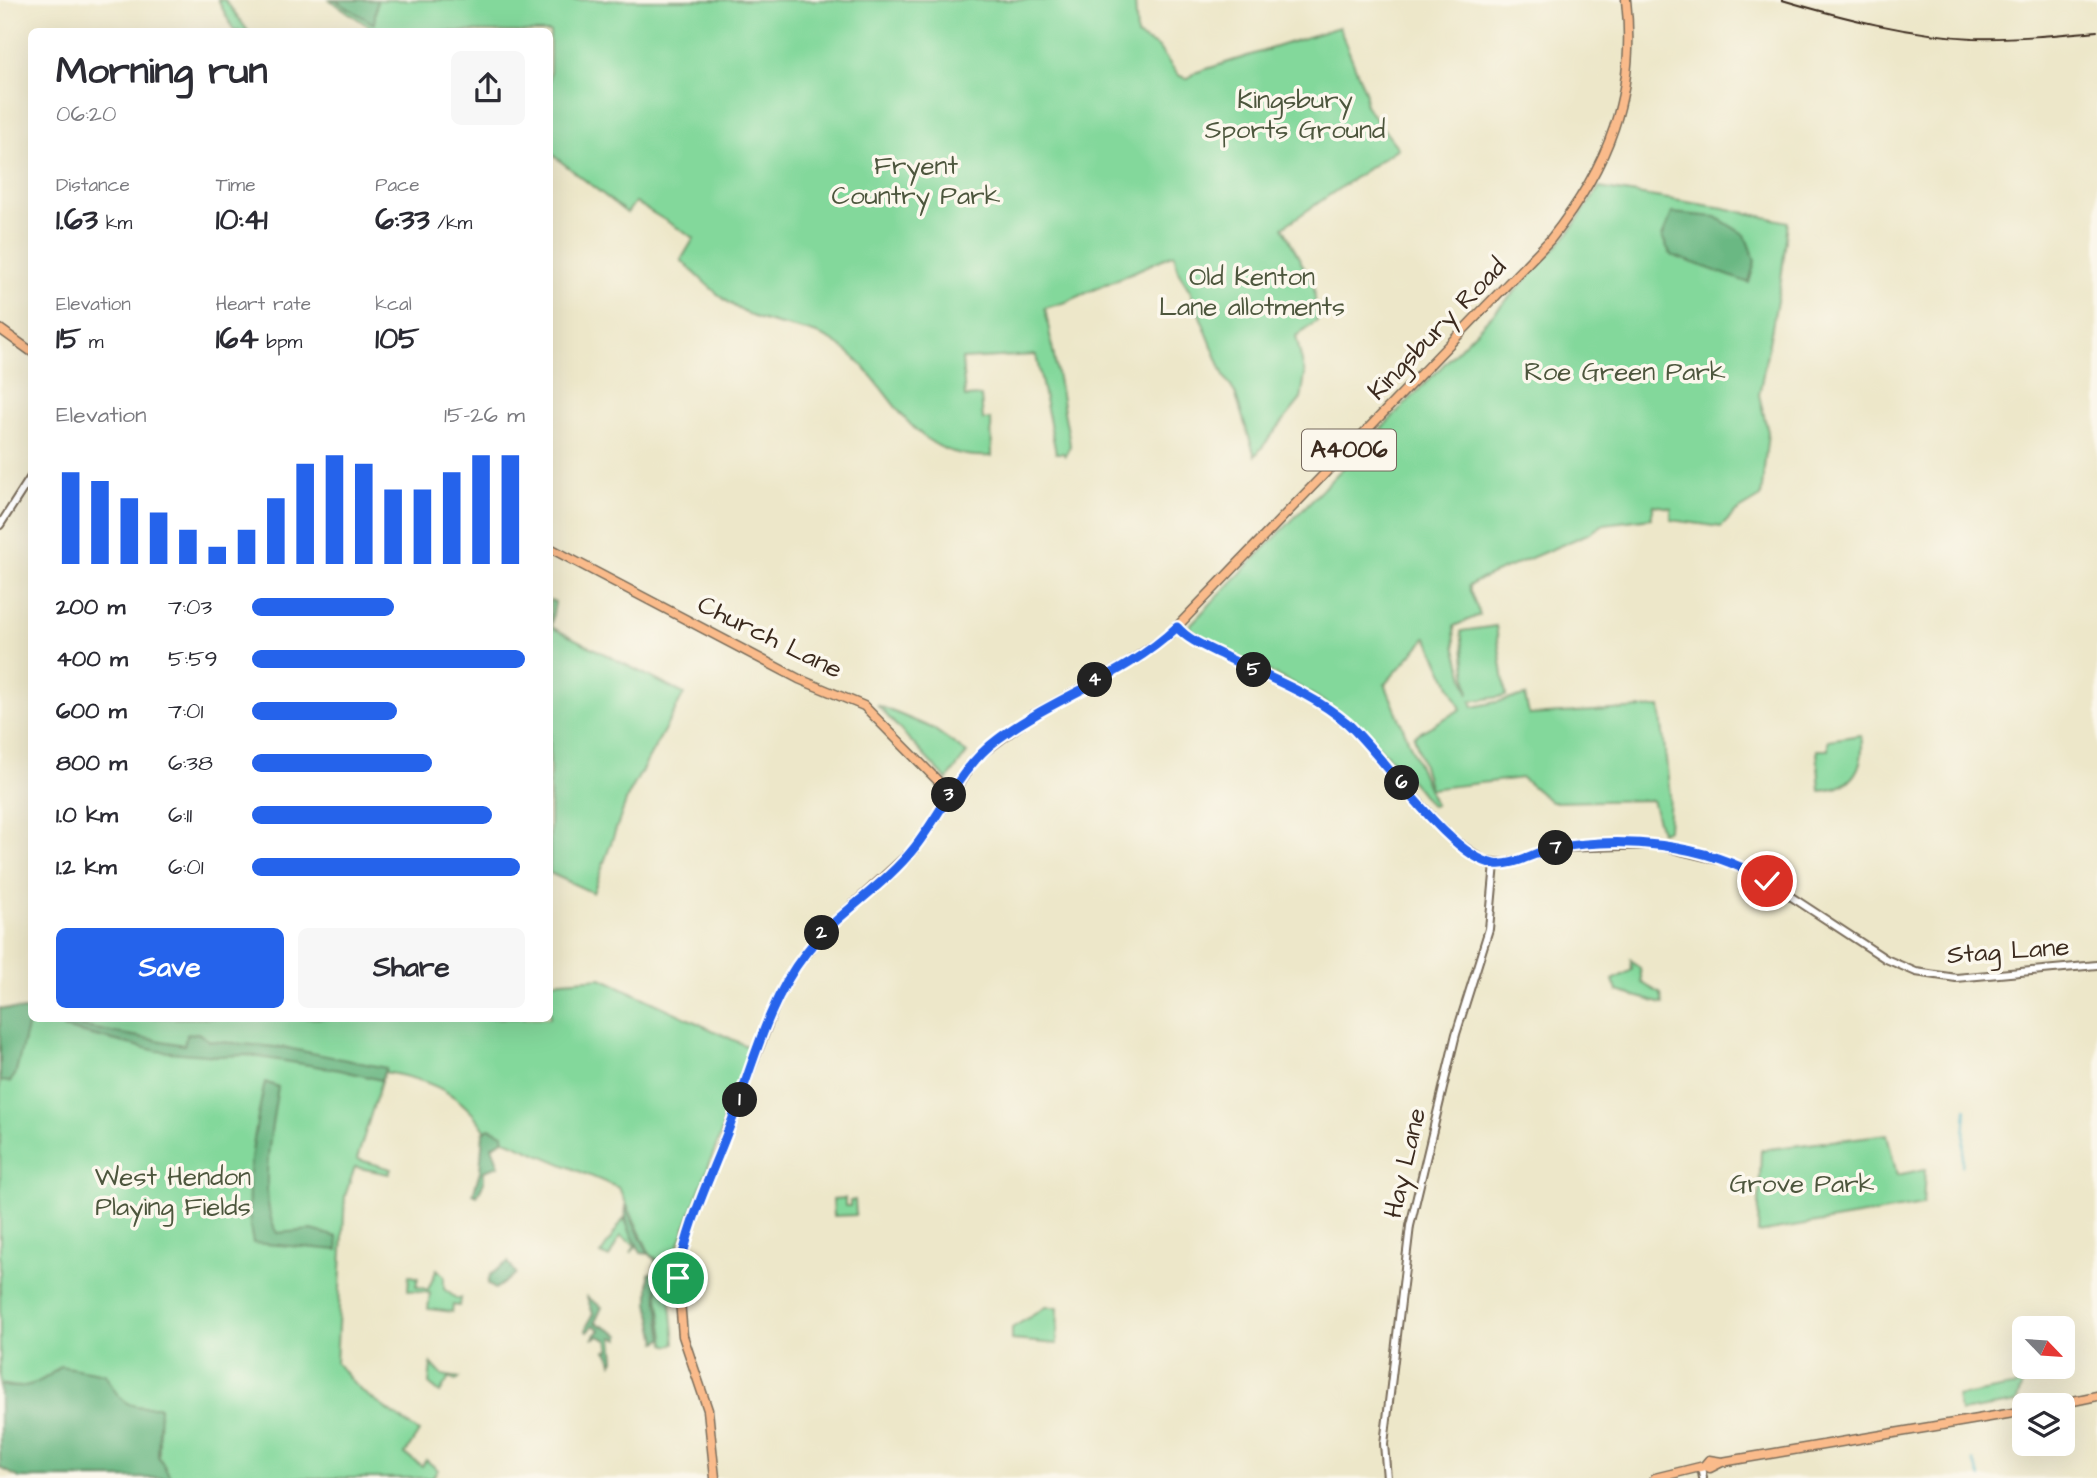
<!DOCTYPE html>
<html lang="en">
<head>
<meta charset="utf-8">
<style>
	:root { --surface:#fff; --page:#f7f7f7; --text:#2b2b33; --muted:#7c7c81; --accent:#2563eb }
	body { margin:0; font-family:"Architects Daughter",sans-serif; background:var(--page); color:var(--text); height:100vh; display:flex; flex-direction:column; font-size:26px; white-space:nowrap }
	* { box-sizing:border-box; margin:0 }
	p { font-size:23px; color:var(--muted) }
	.icon { flex:none; width:38px; height:38px; fill:none; stroke:currentColor; stroke-width:2; stroke-linecap:round; stroke-linejoin:round }
	.map { position:relative; flex:1; overflow:hidden }
	.side { position:absolute; left:28px; top:28px; width:525px; height:994px; display:flex; flex-direction:column; background:var(--surface); border-radius:10px; box-shadow:0 7px 28px #0002 }
	.side>* { flex:none }
	.needle { width:46px; rotate:115deg }
	.fabs { position:absolute; left:2012px; top:1316px; display:grid; gap:14px }
	.fabs a { display:grid; place-items:center; width:63px; height:63px; border-radius:10px; background:var(--surface); box-shadow:0 7px 28px #0002; font-size:35px }
	.pin { position:absolute; display:grid; place-items:center; width:60px; height:60px; color:#fff; margin:-30px; border:4px solid #fff; border-radius:50%; box-shadow:0 2px 7px #0007 }
	.km { position:absolute; width:35px; height:35px; margin:-18px; border-radius:50%; background:#222; color:#fff; font-size:19px; line-height:35px; text-align:center }
	.round { display:grid; place-items:center; flex:none; width:74px; height:74px; border-radius:10px; background:var(--page) }
	.overview { display:flex; align-items:center; justify-content:space-between; height:119px; padding:0 28px }
	h1 { font-size:38px; font-weight:700; line-height:52px }
	.stats { display:grid; grid-template-columns:repeat(3,1fr); gap:10px; height:119px; padding:7px 28px }
	.stats div { display:grid; align-content:center }
	.stats b { font-size:30px; font-weight:700 }
	.stats small { font-size:19px; font-weight:400 }
	.stats p { font-size:19px }
	.chart { height:196px; padding:14px 28px }
	.chart p { display:flex; justify-content:space-between }
	.chart svg { width:100%; height:126px; margin-top:7px; stroke:var(--accent); stroke-width:6 }
	.action { display:flex; gap:14px; margin-top:auto; padding:14px 28px }
	.action a { flex:1; height:80px; border-radius:10px; background:var(--accent); color:#fff; font-size:28px; font-weight:700; line-height:80px; text-align:center }
	.action a+a { background:var(--page); color:var(--text) }
	ul { padding:0 28px; list-style:none; font-size:23px }
	li { display:grid; grid-template-columns:112px 84px 1fr; align-items:center; height:52px }
	li i { height:18px; border-radius:9px; background:var(--accent) }
	.map>svg:first-child { display:block }
	.green { fill:#83d89b; stroke:#5f815c; stroke-width:2 }
	.forest { fill:#6ab883; stroke:#527150; stroke-width:2 }
	.lines { fill:none; stroke-linecap:round; stroke-linejoin:round }
	.stream { stroke:#46b1c4; stroke-width:2 }
	.minor-casing { stroke:#796c5a; stroke-width:10 }
	.major-casing { stroke:#796c5a; stroke-width:11 }
	.minor { stroke:#fff; stroke-width:6 }
	.major { stroke:#fabb8b; stroke-width:8 }
	.rail { stroke:#3b2a1e; stroke-width:2 }
	.route-casing { stroke:#fff; stroke-width:14 }
	.route { stroke:#2563eb; stroke-width:9 }
	.labels { text-anchor:middle; dominant-baseline:central; stroke-width:7; stroke-linejoin:round; paint-order:stroke }
	.shield { fill:#fbf7ec; stroke:#75685c; stroke-width:2 }
	.shield-label { font-size:24px; font-weight:bold; fill:#3b2a1e }
	.park-label { font-size:26px; fill:#4d563d; stroke:#fbf7ec }
	.street-label { font-size:26px; fill:#3b2a1e; stroke:#fbf7ec }
</style>
</head>
<body>
<div class="map">
<svg width="2097" height="1478" viewBox="0 0 2097 1478">
	<rect width="100%" height="100%" fill="#fbf7ec"/>
	<filter id="ink" filterUnits="userSpaceOnUse"><feTurbulence type="fractalNoise" baseFrequency=".0143" numOctaves="2"/><feDisplacementMap in="SourceGraphic" scale="14" xChannelSelector="R" yChannelSelector="G"/><feConvolveMatrix kernelMatrix="1 2 1 2 8 2 1 2 1" color-interpolation-filters="sRGB"/></filter>
	<filter id="wash" filterUnits="userSpaceOnUse"><feTurbulence type="fractalNoise" baseFrequency=".00686" numOctaves="4" result="noise"/><feDisplacementMap in="SourceGraphic" scale="28" xChannelSelector="R" yChannelSelector="G"/><feGaussianBlur stdDeviation="1.57" result="paint"/><feColorMatrix in="noise" values="0 0 0 0 0 0 0 0 0 0 0 0 0 0 0 0 0 1.4 0 .05"/><feComposite in="paint" operator="in"/></filter>
	<g filter="url(#wash)">
		<rect width="100%" height="100%" fill="#ede7c9"/>
		<path class="green" d="M 218,0 L 225,0 L 248,31 L 234,31 Z
			M 330,0 L 1135,0 L 1137,36 L 1158,47 L 1178,75 L 1187,79 L 1194,73 L 1339,27 L 1366,94 L 1365,105 L 1398,148 L 1283,227 L 1314,287 L 1317,321 L 1296,336 L 1305,375 L 1301,399 L 1255,456 L 1235,393 L 1224,376 L 1190,291 L 1179,273 L 1174,254 L 1066,302 L 1045,308 L 1069,438 L 1070,446 L 1065,456 L 1063,453 L 1056,453 L 1036,355 L 962,359 L 965,397 L 981,396 L 983,420 L 991,419 L 992,456 C 903,462 895,380 834,342 C 809,327 779,328 752,316 C 724,304 703,280 681,260 L 694,238 L 635,202 L 627,213 L 550,153 L 550,32 L 376,31 Z
			M 1599,188 L 1724,208 L 1788,222 L 1781,280 L 1759,395 L 1768,432 L 1761,497 L 1736,512 L 1721,527 L 1671,520 L 1671,508 L 1654,505 L 1651,518 L 1604,524 L 1590,533 L 1481,579 L 1468,586 L 1480,615 L 1454,626 L 1455,646 L 1469,695 L 1461,631 L 1496,626 L 1506,696 L 1471,701 L 1473,707 L 1525,696 L 1529,715 L 1660,707 L 1670,795 L 1668,829 L 1661,832 L 1652,800 L 1551,802 L 1522,778 L 1430,789 L 1414,736 L 1461,709 L 1427,637 L 1385,684 L 1435,805 L 1431,806 C 1396,758 1344,710 1290,682 C 1269,670 1202,645 1190,630 L 1190,625 L 1528,278 L 1568,234 Z
			M 550,600 L 555,602 L 551,627 L 684,694 L 628,796 L 593,893 L 550,873 Z
			M 877,705 L 932,728 L 967,753 L 947,780 Z
			M 1861,735 C 1866,766 1853,789 1820,791 L 1817,750 L 1828,750 L 1828,740 Z
			M 1631,960 L 1640,969 L 1642,983 L 1661,994 L 1663,1004 L 1617,991 L 1613,980 L 1632,970 Z
			M 601,978 L 753,1049 L 673,1260 L 669,1283 L 675,1343 L 670,1346 L 665,1344 L 654,1266 L 657,1262 L 650,1254 L 619,1188 L 486,1132 C 462,1092 427,1079 384,1072 L 357,1159 L 391,1169 L 389,1174 L 355,1167 L 345,1196 L 336,1363 L 361,1391 L 419,1432 L 405,1454 L 422,1466 L 426,1460 L 438,1470 L 432,1478 L 171,1478 L 159,1457 L 159,1407 L 137,1407 L 0,1384 L 0,1077 L 15,1075 L 31,1009 L 32,1018 L 550,1018 L 550,982 Z
			M 1887,1134 L 1897,1175 L 1925,1169 L 1923,1205 L 1758,1233 L 1761,1150 Z
			M 845,1198 L 845,1206 L 850,1206 L 850,1201 L 855,1200 L 856,1215 L 834,1216 L 833,1199 Z
			M 624,1218 L 637,1245 L 631,1253 L 635,1245 L 620,1236 L 609,1258 L 601,1254 Z
			M 437,1269 L 444,1276 L 444,1289 L 457,1299 L 461,1298 L 459,1306 L 453,1305 L 452,1312 L 428,1309 L 430,1293 L 408,1290 L 409,1275 L 418,1278 L 416,1286 L 428,1290 Z
			M 1046,1307 L 1058,1307 L 1057,1344 L 1012,1340 L 1012,1328 Z
			M 431,1363 L 442,1375 L 459,1378 L 456,1381 L 449,1378 L 440,1393 L 429,1384 Z
			M 2022,1385 L 2016,1403 L 1960,1412 L 1957,1397 Z"/>
		<path class="forest" d="M 335,0 L 377,0 L 374,24 Z
			M 1672,213 L 1716,217 L 1745,235 L 1755,261 L 1749,283 L 1671,255 L 1662,237 Z
			M 0,1008 L 31,1011 L 15,1075 L 10,1082 L 0,1081 Z
			M 66,1018 L 67,1024 L 184,1045 L 187,1034 L 198,1033 L 210,1041 L 287,1048 L 386,1068 L 381,1080 L 340,1070 L 247,1055 L 218,1056 L 157,1051 L 63,1028 Z
			M 265,1082 L 278,1087 C 272,1124 257,1200 277,1233 L 312,1230 L 337,1237 L 338,1250 L 253,1243 C 242,1192 254,1133 265,1082 Z
			M 489,1128 L 503,1134 L 504,1140 L 492,1146 L 499,1166 L 484,1171 L 484,1182 L 477,1196 L 473,1194 L 480,1171 L 483,1133 Z
			M 626,1207 L 649,1254 L 650,1254 L 659,1261 L 657,1294 L 663,1339 L 657,1342 L 649,1303 L 649,1274 L 655,1270 L 655,1260 L 650,1254 L 641,1253 C 634,1237 623,1226 626,1207 Z
			M 508,1262 L 516,1274 L 495,1289 L 488,1284 L 490,1275 Z
			M 587,1297 L 602,1307 L 595,1322 L 620,1335 L 620,1339 L 613,1337 L 615,1359 L 612,1363 L 610,1355 L 606,1351 L 610,1350 L 608,1340 L 599,1336 L 592,1339 L 600,1330 L 593,1325 L 587,1332 L 585,1330 L 593,1314 Z
			M 60,1366 L 105,1374 C 122,1404 125,1408 160,1407 L 158,1456 L 171,1478 L 20,1478 L 0,1468 L 0,1385 C 24,1391 43,1383 60,1366 Z"/>
		<g class="lines">
			<path class="stream" d="M 1962,1166 L 1966,1109
				M 1973,1461 L 1981,1478"/>
		</g>
	</g>
	<g filter="url(#ink)">
		<g class="lines">
			<defs>
				<path id="minor" d="M 0,525 L 32,475
					M 1177,627 L 1197,642 L 1310,698 L 1336,714 L 1359,735 L 1451,838 L 1485,861 L 1507,863 L 1560,848 L 1655,845 L 1730,863 L 1758,875 L 1886,959 L 1916,972 L 1956,978 L 2097,965
					M 1701,1467 L 1703,1478
					M 1387,1478 L 1384,1444 L 1410,1226 L 1456,1034 L 1489,929 L 1495,864"/>
				<path id="major" d="M 0,329 L 32,352
					M 550,548 L 799,679 L 864,706 L 950,793
					M 2054,1405 L 2097,1396
					M 1704,1466 L 1709,1460 L 1722,1462
					M 715,1478 L 708,1410 L 683,1336 L 678,1277 L 687,1234 L 778,998 L 794,969 L 820,935 L 914,849 L 977,757 L 1033,715 L 1125,665 L 1169,635 L 1550,240 C 1608,167 1637,95 1626,0
					M 1655,1478 L 1704,1466 L 1710,1468 L 1722,1462 L 2025,1411"/>
			</defs>
			<use href="#minor" class="minor-casing"/>
			<use href="#major" class="major-casing"/>
			<use href="#minor" class="minor"/>
			<use href="#major" class="major"/>
			<path class="rail" d="M 1782,0 C 1843,18 1909,35 1973,38 C 2014,39 2056,35 2097,31"/>
		</g>
	</g>
	<g class="lines" filter="url(#ink)">
		<defs>
			<path id="route" d="M 678,1278 C 687,1223 712,1174 731,1123 C 752,1067 768,1001 805,954 C 836,913 883,888 915,847 C 943,811 960,767 998,739 C 1054,697 1126,676 1177,627 C 1190,642 1209,648 1226,657 C 1267,677 1312,693 1347,723 C 1383,755 1450,858 1495,864 C 1515,866 1532,853 1551,849 C 1621,835 1705,843 1767,881"/>
		</defs>
		<use href="#route" class="route-casing"/>
		<use href="#route" class="route"/>
	</g>
	<g class="labels">
		<rect class="shield" x="1302" y="429.5" width="94" height="41" rx="5"/>
		<g class="shield-label">
			<text x="1349" y="450">A4006</text>
		</g>
		<g class="park-label">
			<text x="1295" y="100">Kingsbury<tspan x="1295" dy="30">Sports Ground</tspan></text>
			<text x="916" y="166">Fryent<tspan x="916" dy="30">Country Park</tspan></text>
			<text x="1252" y="277">Old Kenton<tspan x="1252" dy="30">Lane allotments</tspan></text>
			<text x="1625" y="372">Roe Green Park</text>
			<text x="173" y="1177">West Hendon<tspan x="173" dy="30">Playing Fields</tspan></text>
			<text x="1802" y="1184">Grove Park</text>
		</g>
		<g class="street-label">
			<text transform="translate(1437 329) rotate(-46)">Kingsbury Road</text>
			<text transform="translate(770 637) rotate(26)">Church Lane</text>
			<text transform="translate(2008 951) rotate(-4)">Stag Lane</text>
			<text transform="translate(1405 1163) rotate(-77)">Hay Lane</text>
		</g>
	</g>
</svg>
<div class="fabs">
<a><svg class="needle" viewBox="-14 -14 28 28"><path d="M0-13l5 13h-10z" fill="#e53935"/><path d="M0 13l5-13h-10z" fill="#7c7c81"/></svg></a>
<a><svg class="icon" aria-label="layers" viewBox="0 0 24 24"><path d="M12 4l9 5-9 5-9-5zM3 14l9 5 9-5"/></svg></a>
</div>
<div class="pin" style="left:678px;top:1278px;background:#1e9e55"><svg class="icon" aria-label="arrive" viewBox="0 0 24 24"><path d="M6 21V4h12l-3 4 3 4H6"/></svg></div>
<div class="pin" style="left:1767px;top:881px;background:#d93025"><svg class="icon" aria-label="check" viewBox="0 0 24 24"><path d="M5 12l5 5 9-10"/></svg></div>
<b class="km" style="left:740px;top:1100px">1</b>
<b class="km" style="left:822px;top:933px">2</b>
<b class="km" style="left:949px;top:795px">3</b>
<b class="km" style="left:1095px;top:680px">4</b>
<b class="km" style="left:1254px;top:670px">5</b>
<b class="km" style="left:1402px;top:783px">6</b>
<b class="km" style="left:1556px;top:848px">7</b>
<section class="side">
<div class="overview"><div><h1>Morning run</h1><p>06:20</p></div><a class="round"><svg class="icon" aria-label="share" viewBox="0 0 24 24"><path d="M12 15V3M7 8l5-5 5 5M5 13v7h14v-7"/></svg></a></div>
<div class="stats">
<div><p>Distance</p><b>1.63<small> km</small></b></div>
<div><p>Time</p><b>10:41</b></div>
<div><p>Pace</p><b>6:33<small> /km</small></b></div>
</div>
<div class="stats">
<div><p>Elevation</p><b>15<small> m</small></b></div>
<div><p>Heart rate</p><b>164<small> bpm</small></b></div>
<div><p>kcal</p><b>105</b></div>
</div>
<div class="chart"><p><span>Elevation</span>15–26 m</p>
<svg viewBox="0 0 160 44" preserveAspectRatio="none"><path d="M5 44V12M15 44V15M25 44V21M35 44V26M45 44V32M55 44V38M65 44V32M75 44V21M85 44V9M95 44V6M105 44V9M115 44V18M125 44V18M135 44V12M145 44V6M155 44V6"/></svg>
</div>
<ul>
<li><b>200 m</b>7:03<i style="width:52%"></i></li>
<li><b>400 m</b>5:59<i style="width:100%"></i></li>
<li><b>600 m</b>7:01<i style="width:53%"></i></li>
<li><b>800 m</b>6:38<i style="width:66%"></i></li>
<li><b>1.0 km</b>6:11<i style="width:88%"></i></li>
<li><b>1.2 km</b>6:01<i style="width:98%"></i></li>
</ul>
<div class="action"><a>Save</a><a>Share</a></div>
</section>
</div>
</body>
</html>
